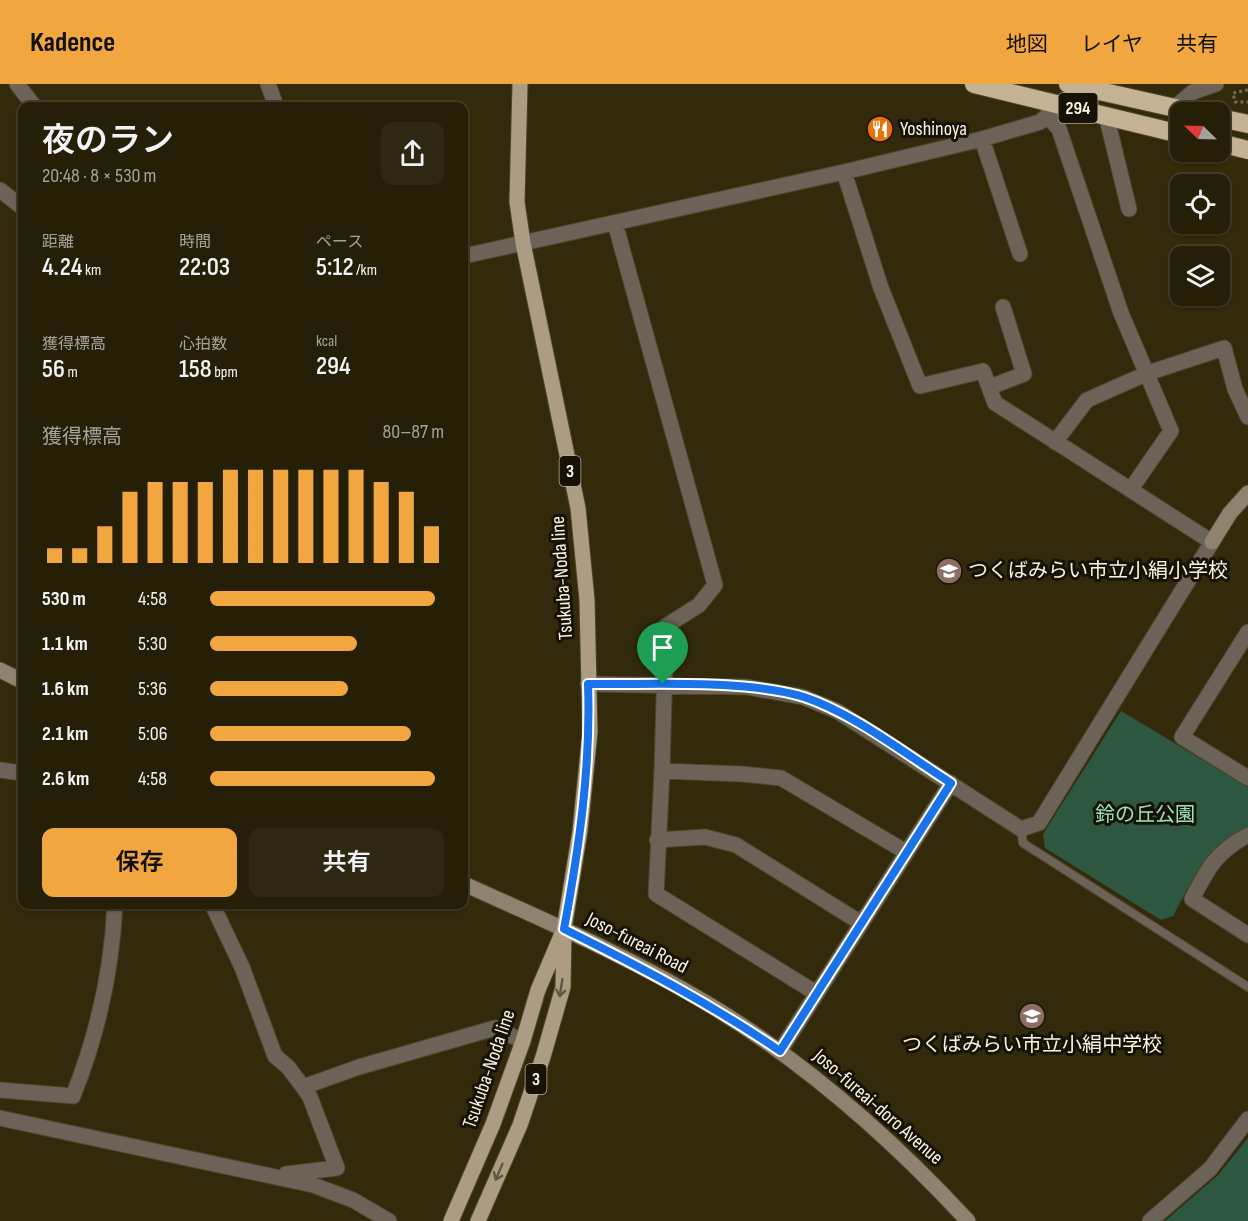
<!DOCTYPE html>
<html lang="ja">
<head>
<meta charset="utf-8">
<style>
	:root { --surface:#261f08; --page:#2e2712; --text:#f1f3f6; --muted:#a4a29c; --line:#423d29; --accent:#f1a640 }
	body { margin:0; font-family:"Sofia Sans Condensed","Noto Sans JP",sans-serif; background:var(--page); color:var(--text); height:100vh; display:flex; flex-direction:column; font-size:22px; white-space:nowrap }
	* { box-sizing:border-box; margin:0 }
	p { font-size:20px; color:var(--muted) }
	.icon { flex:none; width:33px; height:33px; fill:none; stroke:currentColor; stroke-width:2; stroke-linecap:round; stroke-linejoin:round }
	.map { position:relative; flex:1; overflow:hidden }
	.panel { position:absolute; left:18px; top:18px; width:450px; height:807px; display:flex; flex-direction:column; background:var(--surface); border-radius:12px; box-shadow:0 2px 4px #0004,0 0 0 2px var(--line) }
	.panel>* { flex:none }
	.needle { width:39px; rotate:293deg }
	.controls { position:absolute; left:1170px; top:18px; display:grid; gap:12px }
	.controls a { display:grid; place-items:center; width:60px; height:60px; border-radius:12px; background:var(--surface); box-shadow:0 2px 4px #0004,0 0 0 2px var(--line); font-size:30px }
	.pin { position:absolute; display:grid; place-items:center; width:51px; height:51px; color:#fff; margin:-62px -26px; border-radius:50% 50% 50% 0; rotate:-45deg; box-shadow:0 0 6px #0007 }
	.pin .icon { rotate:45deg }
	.round { display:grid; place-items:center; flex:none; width:63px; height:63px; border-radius:12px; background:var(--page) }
	.overview { display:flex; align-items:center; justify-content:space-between; height:102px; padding:0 24px }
	h1 { font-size:33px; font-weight:600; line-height:45px }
	.stats { display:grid; grid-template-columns:repeat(3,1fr); gap:9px; height:102px; padding:6px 24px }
	.stats div { display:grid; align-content:center }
	.stats b { font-size:26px; font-weight:600 }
	.stats small { font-size:16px; font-weight:400 }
	.stats p { font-size:16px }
	.chart { height:168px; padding:12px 24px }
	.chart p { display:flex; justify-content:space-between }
	.chart svg { width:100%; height:108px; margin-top:6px; stroke:var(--accent); stroke-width:6 }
	.button { display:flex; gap:12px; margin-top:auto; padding:12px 24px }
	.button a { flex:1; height:69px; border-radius:12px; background:var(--accent); color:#111; font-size:24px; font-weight:600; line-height:69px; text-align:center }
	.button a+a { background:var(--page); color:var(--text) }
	ul { padding:0 24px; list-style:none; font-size:20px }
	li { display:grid; grid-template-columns:96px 72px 1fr; align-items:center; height:45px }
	li i { height:15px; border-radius:8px; background:var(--accent) }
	header { display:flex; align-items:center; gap:36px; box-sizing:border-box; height:84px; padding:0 30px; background:var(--accent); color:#111 }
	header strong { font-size:28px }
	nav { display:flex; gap:33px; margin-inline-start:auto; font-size:21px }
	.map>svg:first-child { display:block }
	.green { fill:#2d5741 }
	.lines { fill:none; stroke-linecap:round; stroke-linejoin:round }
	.lane-casing { stroke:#4f4529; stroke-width:10 }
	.street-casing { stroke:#4f4529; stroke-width:17 }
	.secondary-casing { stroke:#4f4529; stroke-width:17 }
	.primary-casing { stroke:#4f4529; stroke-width:17 }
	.highway-casing { stroke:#4f4529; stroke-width:20 }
	.path { stroke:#746c52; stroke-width:3; stroke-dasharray:3 3; stroke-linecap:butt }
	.lane { stroke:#6b6357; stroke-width:8 }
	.street { stroke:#6b6357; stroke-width:15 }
	.secondary { stroke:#8f8370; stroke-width:15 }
	.primary { stroke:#ab9c82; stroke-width:15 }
	.highway { stroke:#c5b293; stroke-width:18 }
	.oneway { stroke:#615744 }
	.route-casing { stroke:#fff; stroke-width:12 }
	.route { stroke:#1a73e8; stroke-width:8 }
	.labels { text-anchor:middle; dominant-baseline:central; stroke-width:6; stroke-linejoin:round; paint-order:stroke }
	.shield { fill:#171206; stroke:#b6b0a0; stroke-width:1.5 }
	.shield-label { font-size:18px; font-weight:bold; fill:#faf4e2 }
	.poi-label { font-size:20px; fill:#faf4e2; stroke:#171206; text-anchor:start }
	.street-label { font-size:20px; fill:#faf4e2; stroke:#171206 }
	.park-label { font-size:20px; fill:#99e4bc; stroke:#171206 }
</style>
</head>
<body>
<header>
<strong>Kadence</strong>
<nav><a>地図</a><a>レイヤ</a><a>共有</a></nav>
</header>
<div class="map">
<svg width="1248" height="1137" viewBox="0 0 1248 1137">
	<rect width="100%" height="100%" fill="#33290b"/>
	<path class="green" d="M 1121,627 L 1248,703 L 1248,743 C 1207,764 1194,793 1173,832 L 1161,836 L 1045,764 L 1043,750 Z
		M 1248,1054 L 1248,1137 L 1165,1137 L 1218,1091 Z"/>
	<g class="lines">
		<defs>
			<path id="lane" d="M 1021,745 L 1023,759 L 1248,903"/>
			<path id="street" d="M 17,0 L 34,22
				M 268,0 L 276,22
				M 1174,24 L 1193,8 L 1216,0
				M 1106,31 L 1129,125
				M 1048,33 L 1059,45 L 1121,229 L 1171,347 L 1131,405
				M 982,55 L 1020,170
				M 0,106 L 22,123
				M 615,139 L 715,501 L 699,521 L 666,542 L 662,687 L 656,810 L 816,909
				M 464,172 L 844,88 L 982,55 L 1040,38 L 1060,20
				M 990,303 L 1024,290 L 1003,223
				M 1055,358 L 1087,316 L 1148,289 L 1224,264 L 1235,305 L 1248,333
				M 1248,548 L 1182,653 L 1248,694
				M 588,600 L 747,603 L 803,613 L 837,627 L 1021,745 L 1039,739 L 1212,458 L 995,319 L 983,287 L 920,302 L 881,204 L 844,88
				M 0,686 L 22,689
				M 662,687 L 742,690 L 781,694 L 906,768
				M 1248,751 C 1216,768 1208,784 1192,815 L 1248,851
				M 657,756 L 705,753 L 736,761 L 861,839
				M 212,820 L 242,883 L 275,972 L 288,983 L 303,1003 L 359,983 L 495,944 L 523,957
				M 780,967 L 951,699
				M 0,1006 L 73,1012 C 97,952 112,885 115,820
				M 0,1034 L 313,1101 L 353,1116 L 389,1137
				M 286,1090 L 337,1084 L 310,1013 L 303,1003
				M 1150,1137 L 1210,1085 L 1248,1035"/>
			<path id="secondary" d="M 1212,458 L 1230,429 L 1248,409
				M 0,586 L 22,597
				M 464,800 C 546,837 630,873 708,920 C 805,978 891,1054 968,1137"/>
			<path id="primary" d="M 451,1137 L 493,1040 L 523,957 L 538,906 L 561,852
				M 478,1137 L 520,1041 L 543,973 L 563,903 L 564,845 L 580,747 L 590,648 L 587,516 L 578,424 L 523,159 L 517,118 L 520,0"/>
			<path id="highway" d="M 974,0 L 1180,50
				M 1068,0 L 1193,28
				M 1220,34 L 1248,40
				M 1220,59 L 1248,66"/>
		</defs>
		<use href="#lane" class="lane-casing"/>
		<use href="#street" class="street-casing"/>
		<use href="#secondary" class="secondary-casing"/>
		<use href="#primary" class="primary-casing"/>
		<use href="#highway" class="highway-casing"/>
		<path class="path" d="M 1248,6 L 1233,9 L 1235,18 L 1248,18"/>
		<use href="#lane" class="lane"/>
		<use href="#street" class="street"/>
		<use href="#secondary" class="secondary"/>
		<use href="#primary" class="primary"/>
		<use href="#highway" class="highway"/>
	</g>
	<defs><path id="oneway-shaft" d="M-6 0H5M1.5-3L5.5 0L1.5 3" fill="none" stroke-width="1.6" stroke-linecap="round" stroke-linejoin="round" transform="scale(1.5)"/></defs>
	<g class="oneway">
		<use href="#oneway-shaft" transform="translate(561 904) rotate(99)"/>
		<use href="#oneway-shaft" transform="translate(499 1088) rotate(113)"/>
	</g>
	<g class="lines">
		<defs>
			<path id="route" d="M 588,600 C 652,601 744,595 804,613 C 853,629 907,671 951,699 L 780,967 C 711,920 639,882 564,845 C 579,764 591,683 588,600 Z"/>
		</defs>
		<use href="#route" class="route-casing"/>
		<use href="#route" class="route"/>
	</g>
	<defs>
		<symbol id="restaurant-disc" viewBox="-11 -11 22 22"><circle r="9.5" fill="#e8710a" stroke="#171206"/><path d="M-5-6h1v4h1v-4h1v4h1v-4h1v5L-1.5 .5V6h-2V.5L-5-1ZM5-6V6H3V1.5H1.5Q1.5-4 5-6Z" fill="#fff"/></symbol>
		<symbol id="school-disc" viewBox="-11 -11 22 22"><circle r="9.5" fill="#8d6e63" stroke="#171206"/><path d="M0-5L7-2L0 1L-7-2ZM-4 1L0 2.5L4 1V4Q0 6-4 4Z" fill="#fff"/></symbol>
	</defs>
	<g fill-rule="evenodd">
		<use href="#restaurant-disc" x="865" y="30" width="30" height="30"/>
		<use href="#school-disc" x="934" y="472" width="30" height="30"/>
		<use href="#school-disc" x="1017" y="917" width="30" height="30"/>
	</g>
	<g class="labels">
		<g class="shield">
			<rect x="1058.5" y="9" width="39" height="30" rx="4.5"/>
			<rect x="559.5" y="372" width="21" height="30" rx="4.5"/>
			<rect x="525.5" y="980" width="21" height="30" rx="4.5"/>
		</g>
		<g class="shield-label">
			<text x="1078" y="24">294</text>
			<text x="570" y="387">3</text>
			<text x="536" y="995">3</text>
		</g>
		<g class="poi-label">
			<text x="900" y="45">Yoshinoya</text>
			<text x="968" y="487">つくばみらい市立小絹小学校</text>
			<text x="1032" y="961" text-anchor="middle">つくばみらい市立小絹中学校</text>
		</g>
		<g class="street-label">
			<text transform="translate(562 494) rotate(-94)">Tsukuba-Noda line</text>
			<text transform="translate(637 859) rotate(27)">Joso-fureai Road</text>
			<text transform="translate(489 985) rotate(-71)">Tsukuba-Noda line</text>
			<text transform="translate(878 1023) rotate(41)">Joso-fureai-doro Avenue</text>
		</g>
		<g class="park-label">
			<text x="1145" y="731">鈴の丘公園</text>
		</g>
	</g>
</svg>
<div class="controls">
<a><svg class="needle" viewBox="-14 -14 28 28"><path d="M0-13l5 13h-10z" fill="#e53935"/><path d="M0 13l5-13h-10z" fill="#a4a29c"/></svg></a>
<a><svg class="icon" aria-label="locate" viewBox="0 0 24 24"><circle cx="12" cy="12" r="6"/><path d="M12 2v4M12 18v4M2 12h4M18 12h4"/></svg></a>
<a><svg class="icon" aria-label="layers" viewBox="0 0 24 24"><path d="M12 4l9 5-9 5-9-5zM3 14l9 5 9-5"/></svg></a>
</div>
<div class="pin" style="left:663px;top:600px;background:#1e9e55"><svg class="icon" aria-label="arrive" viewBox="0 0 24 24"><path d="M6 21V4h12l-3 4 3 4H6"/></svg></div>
<section class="panel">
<div class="overview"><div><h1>夜のラン</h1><p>20:48 · 8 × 530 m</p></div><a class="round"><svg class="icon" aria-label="share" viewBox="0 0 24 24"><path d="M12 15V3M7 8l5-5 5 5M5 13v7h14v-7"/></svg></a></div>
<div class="stats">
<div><p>距離</p><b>4.24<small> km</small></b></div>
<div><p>時間</p><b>22:03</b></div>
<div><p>ペース</p><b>5:12<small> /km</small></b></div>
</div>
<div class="stats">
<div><p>獲得標高</p><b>56<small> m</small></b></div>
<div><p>心拍数</p><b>158<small> bpm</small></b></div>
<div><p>kcal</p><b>294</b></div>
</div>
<div class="chart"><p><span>獲得標高</span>80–87 m</p>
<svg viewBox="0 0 160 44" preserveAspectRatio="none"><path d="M5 44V38M15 44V38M25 44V29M35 44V15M45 44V11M55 44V11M65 44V11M75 44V6M85 44V6M95 44V6M105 44V6M115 44V6M125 44V6M135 44V11M145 44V15M155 44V29"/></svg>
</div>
<ul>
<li><b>530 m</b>4:58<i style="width:96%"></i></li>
<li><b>1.1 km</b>5:30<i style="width:63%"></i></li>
<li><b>1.6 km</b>5:36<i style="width:59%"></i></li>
<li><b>2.1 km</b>5:06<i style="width:86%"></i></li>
<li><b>2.6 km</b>4:58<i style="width:96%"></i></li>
</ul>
<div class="button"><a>保存</a><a>共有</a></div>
</section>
</div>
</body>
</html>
